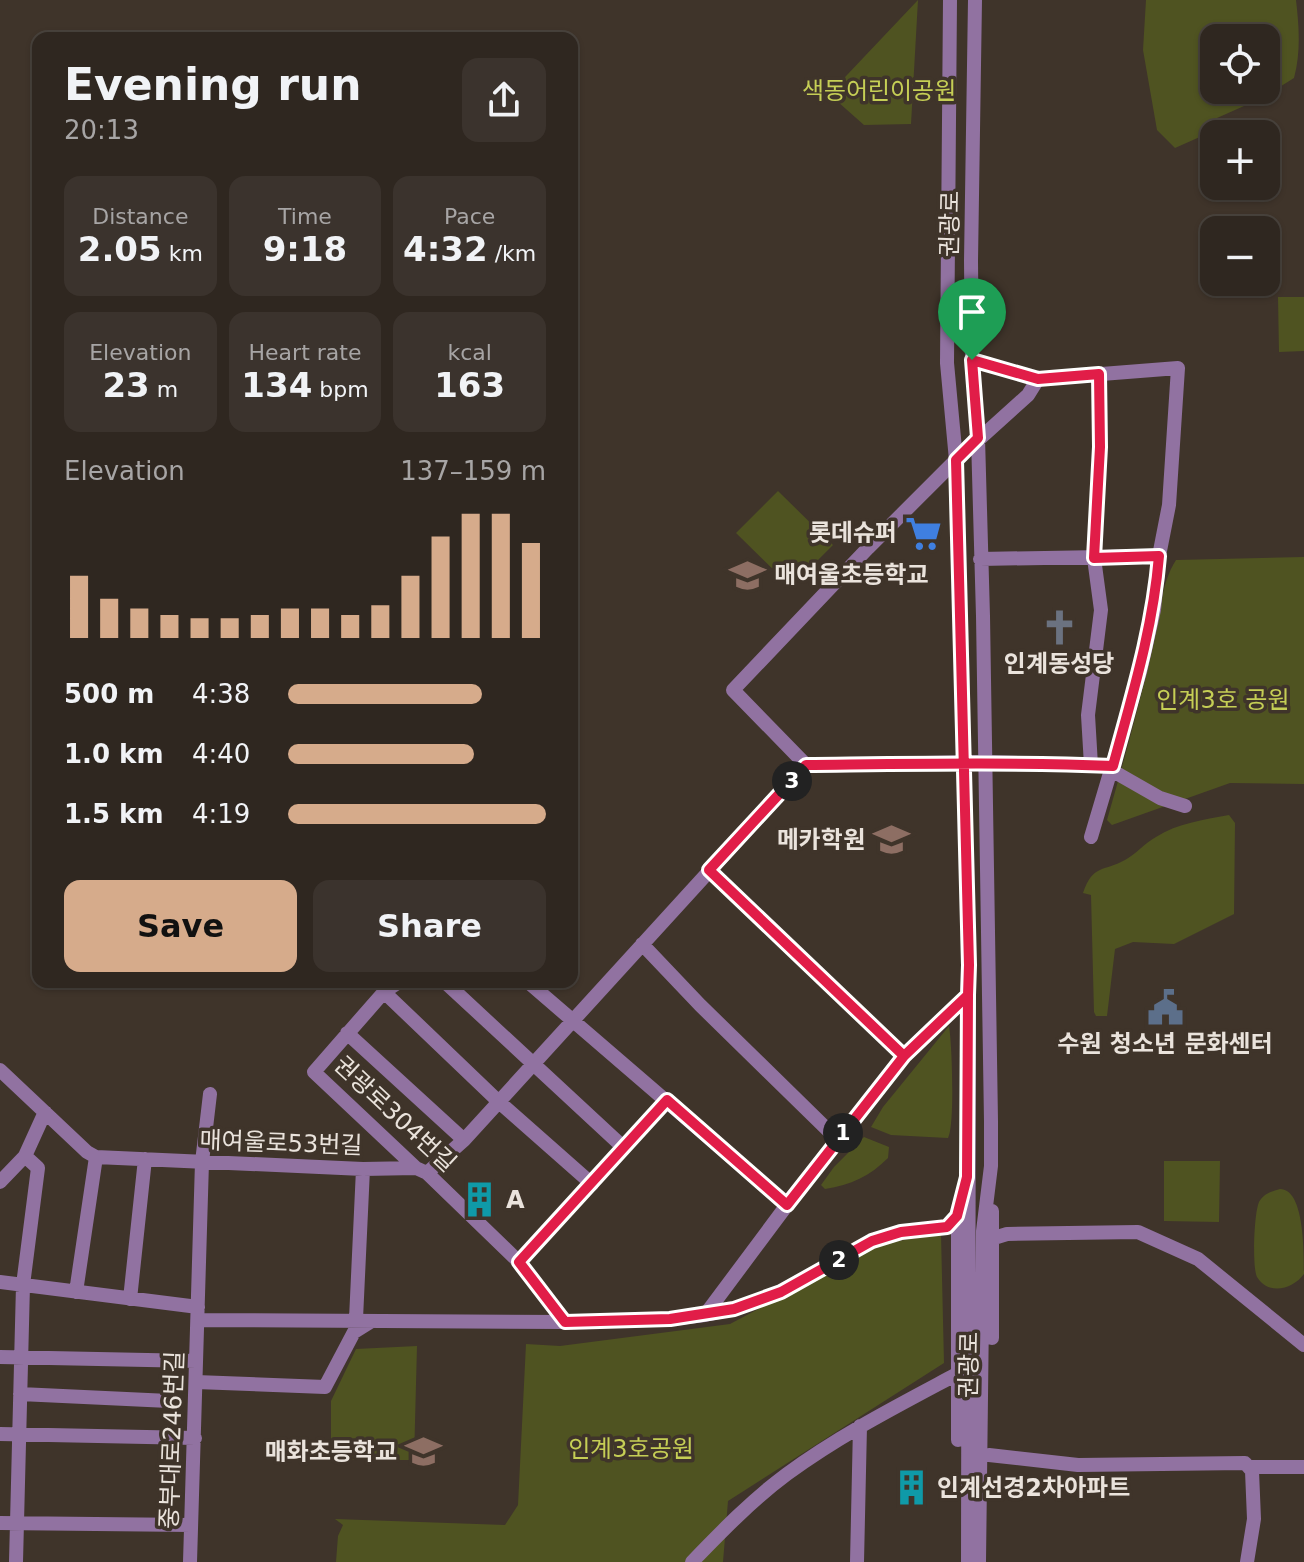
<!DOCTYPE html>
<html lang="en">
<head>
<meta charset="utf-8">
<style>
	:root { --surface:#2f2720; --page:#3b332d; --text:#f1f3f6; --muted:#a7a5a5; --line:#4a443e; --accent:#d6ab8b }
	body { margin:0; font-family:"DejaVu Sans","Noto Sans KR",sans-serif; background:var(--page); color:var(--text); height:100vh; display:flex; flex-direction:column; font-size:30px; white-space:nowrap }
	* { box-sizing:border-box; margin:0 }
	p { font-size:26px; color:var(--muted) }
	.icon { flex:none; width:44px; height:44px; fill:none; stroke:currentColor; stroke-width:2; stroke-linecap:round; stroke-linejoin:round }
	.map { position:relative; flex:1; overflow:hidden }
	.sheet { position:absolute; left:32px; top:32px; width:546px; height:956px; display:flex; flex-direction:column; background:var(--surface); border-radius:16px; box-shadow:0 2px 6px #0004,0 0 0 2px var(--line) }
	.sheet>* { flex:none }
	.buttons { position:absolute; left:1200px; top:24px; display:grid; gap:16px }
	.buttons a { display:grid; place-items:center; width:80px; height:80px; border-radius:16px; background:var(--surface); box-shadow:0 2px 6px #0004,0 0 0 2px var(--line); font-size:40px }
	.pin { position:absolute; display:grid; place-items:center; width:68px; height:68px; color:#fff; margin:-82px -34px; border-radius:50% 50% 50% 0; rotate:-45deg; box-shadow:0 0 8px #0007 }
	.pin .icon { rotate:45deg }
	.km { position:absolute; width:40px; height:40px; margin:-20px; border-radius:50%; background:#222; color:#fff; font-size:22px; line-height:40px; text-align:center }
	.round { display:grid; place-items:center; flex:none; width:84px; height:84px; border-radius:16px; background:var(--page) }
	.summary { display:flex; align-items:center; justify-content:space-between; height:136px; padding:0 32px }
	h1 { font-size:44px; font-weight:700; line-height:60px }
	.metrics { display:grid; grid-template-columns:repeat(3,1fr); gap:12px; height:136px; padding:8px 32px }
	.metrics div { display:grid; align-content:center; border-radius:16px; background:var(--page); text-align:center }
	.metrics b { font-size:34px; font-weight:700 }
	.metrics small { font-size:22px; font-weight:400 }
	.metrics p { font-size:22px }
	.chart { height:224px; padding:16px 32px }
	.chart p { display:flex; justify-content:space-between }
	.chart svg { width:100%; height:144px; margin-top:8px; stroke:var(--accent); stroke-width:6 }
	.primary-button { display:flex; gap:16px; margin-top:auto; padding:16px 32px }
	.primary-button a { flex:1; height:92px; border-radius:16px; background:var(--accent); color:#111; font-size:32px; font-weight:700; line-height:92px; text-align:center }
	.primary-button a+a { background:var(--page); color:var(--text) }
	ul { padding:0 32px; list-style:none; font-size:26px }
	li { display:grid; grid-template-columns:128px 96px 1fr; align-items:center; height:60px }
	li i { height:20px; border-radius:10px; background:var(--accent) }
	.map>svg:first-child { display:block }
	.green { fill:#4f5321; fill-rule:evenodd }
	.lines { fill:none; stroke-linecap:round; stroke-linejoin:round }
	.minor { stroke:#9172a1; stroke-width:14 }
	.route-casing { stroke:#fff; stroke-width:16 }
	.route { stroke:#e11d48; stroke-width:10 }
	.labels { text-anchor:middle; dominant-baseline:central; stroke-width:7; stroke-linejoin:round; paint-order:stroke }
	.park-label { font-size:24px; fill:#c5ce55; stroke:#3f342a }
	.street-label { font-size:24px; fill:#eae3dc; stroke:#3f342a }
	.poi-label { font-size:24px; font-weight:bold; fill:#eae3dc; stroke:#3f342a; text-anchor:end }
</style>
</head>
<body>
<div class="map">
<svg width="1304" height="1562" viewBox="0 0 1304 1562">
	<rect width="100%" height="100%" fill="#3f342a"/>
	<path class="green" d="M 918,0 L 911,124 L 864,125 L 829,94 Z
		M 1146,0 L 1296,0 C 1299,26 1301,52 1294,78 L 1262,98 L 1217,118 L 1202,136 L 1175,148 L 1157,130 L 1143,50 ZM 1214,38 L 1266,38 L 1266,90 L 1214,90 Z
		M 1278,297 L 1304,297 L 1304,351 L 1279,352 Z
		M 778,491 L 833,545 L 791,587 L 736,533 Z
		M 1304,557 L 1304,784 L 1230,783 L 1112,825 L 1107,820 C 1124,761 1140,702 1154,642 C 1161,614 1160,585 1176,560 Z
		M 1229,815 L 1235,823 L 1234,914 L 1174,944 L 1133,942 L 1115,949 L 1107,1016 L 1096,1016 L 1094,1012 L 1091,895 L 1083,893 C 1093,864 1103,872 1125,860 C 1136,854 1145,843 1156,837 C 1178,823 1203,820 1229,815 Z
		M 949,1026 C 952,1042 955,1126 948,1138 L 891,1135 L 871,1127 L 883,1107 Z
		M 864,1137 L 889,1147 L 888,1158 C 870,1176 851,1185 825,1189 L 821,1185 L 834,1167 Z
		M 1164,1161 L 1220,1161 L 1219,1222 L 1164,1221 Z
		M 1280,1189 C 1304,1189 1304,1249 1304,1274 C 1293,1289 1269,1296 1257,1277 C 1252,1267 1254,1213 1259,1202 C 1263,1194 1272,1191 1280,1189 Z
		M 941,1234 L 944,1363 L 728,1501 L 723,1562 L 336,1562 L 338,1536 L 343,1525 L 335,1519 L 505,1525 L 518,1505 L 526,1344 L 560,1346 L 730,1324 L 881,1244 Z
		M 417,1346 L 414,1460 L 331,1460 L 331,1401 L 356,1349 Z"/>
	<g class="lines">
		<path class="minor" d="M 950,0 L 947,363 L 956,460 L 969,965 L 968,1562
			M 975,0 L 971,261 L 972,360 L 978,438 L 983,616 L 991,1121 L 991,1166 L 983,1231 L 979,1562
			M 972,360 L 1038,379 L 1178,368 L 1169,505 L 1159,556 L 1154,610 L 1140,672 L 1091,837
			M 980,559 L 1159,556
			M 806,765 L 733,690 L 868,548 L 956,460 L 1028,395 L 1038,379
			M 1091,765 L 1088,715 L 1101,610 L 1094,558 L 1100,447 L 1099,374
			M 1111,770 L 1160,798 L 1185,806
			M 709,870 L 904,1056
			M 642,944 L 700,1005 L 838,1140
			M 399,982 L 384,992 L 314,1072 L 416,1168 L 427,1173 L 519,1262 L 565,1322
			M 445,982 L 623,1147
			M 528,982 L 787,1205
			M 384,992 L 499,1102 L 592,1184
			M 347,1033 L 464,1140
			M 0,1070 L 87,1152 L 96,1157 L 363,1169 L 416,1168
			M 427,1173 L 464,1140 L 806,765 L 984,762 L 1113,766
			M 0,1182 L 25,1156 L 45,1112
			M 958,1213 L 958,1440
			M 994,1238 L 1007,1234 L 1138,1232 L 1198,1259 L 1304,1345
			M 519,1262 L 667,1100
			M 0,1282 L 198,1307
			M 76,1292 L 96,1157
			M 130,1299 L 145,1159
			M 705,1315 L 787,1205 L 904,1056 L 968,995
			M 356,1319 L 363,1169
			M 198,1320 L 565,1322 L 670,1319 L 705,1315 L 734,1309 L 781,1292 L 872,1241 L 901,1232 L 947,1227 L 957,1216
			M 992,1338 L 992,1211
			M 0,1357 L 196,1361
			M 196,1382 L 325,1387 L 354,1332 L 370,1322
			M 20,1394 L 169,1401
			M 0,1434 L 195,1438
			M 989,1455 L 1078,1465 L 1245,1463 L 1252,1471 L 1254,1519 L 1247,1562
			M 1250,1467 L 1304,1467
			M 0,1523 L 191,1525
			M 16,1562 L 23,1285 L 38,1168 L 25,1156
			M 190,1562 L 202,1162 L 210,1094
			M 692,1562 C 722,1531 752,1500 787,1474 C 840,1435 899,1405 957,1374
			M 857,1562 L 860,1426"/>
	</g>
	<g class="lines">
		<defs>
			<path id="route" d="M 972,360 L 978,438 L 956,460 L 969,965 L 968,995 L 904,1056 L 787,1205 L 667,1100 L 519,1262 L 565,1322 L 670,1319 L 734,1309 L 781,1292 L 872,1241 L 901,1232 L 947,1227 L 957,1216 L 967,1177 L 968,995 L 904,1056 L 709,870 L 806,765 C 908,764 1010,762 1113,766 C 1132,696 1153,629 1159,556 L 1094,558 L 1100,447 L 1099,374 L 1038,379 L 972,360"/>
		</defs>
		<use href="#route" class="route-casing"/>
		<use href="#route" class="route"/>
	</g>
	<defs>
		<symbol id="supermarket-bare" viewBox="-9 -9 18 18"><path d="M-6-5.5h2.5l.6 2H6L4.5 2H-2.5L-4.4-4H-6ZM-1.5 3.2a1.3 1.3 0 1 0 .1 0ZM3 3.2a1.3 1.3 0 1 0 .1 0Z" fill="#3f7fe0" stroke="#3f342a" stroke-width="2.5" paint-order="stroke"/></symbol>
		<symbol id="school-bare" viewBox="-9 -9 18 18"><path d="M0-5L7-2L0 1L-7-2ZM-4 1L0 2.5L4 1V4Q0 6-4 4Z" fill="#8d6e63" stroke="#3f342a" stroke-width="2.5" paint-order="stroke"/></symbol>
		<symbol id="church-bare" viewBox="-9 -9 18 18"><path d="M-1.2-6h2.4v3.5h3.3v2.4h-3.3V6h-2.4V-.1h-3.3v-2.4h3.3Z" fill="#6b7280" stroke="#3f342a" stroke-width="2.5" paint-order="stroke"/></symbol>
		<symbol id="civic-bare" viewBox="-9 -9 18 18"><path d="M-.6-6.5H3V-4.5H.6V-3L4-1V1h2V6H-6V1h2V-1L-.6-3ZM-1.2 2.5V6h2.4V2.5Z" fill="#5c6f8a" stroke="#3f342a" stroke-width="2.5" paint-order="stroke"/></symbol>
		<symbol id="building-bare" viewBox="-9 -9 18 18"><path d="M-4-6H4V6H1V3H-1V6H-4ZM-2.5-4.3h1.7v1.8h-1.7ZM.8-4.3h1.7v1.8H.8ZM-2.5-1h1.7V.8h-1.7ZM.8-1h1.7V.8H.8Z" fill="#0f9aa8" stroke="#3f342a" stroke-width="2.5" paint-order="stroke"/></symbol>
	</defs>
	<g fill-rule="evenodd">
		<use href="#supermarket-bare" x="898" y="508" width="51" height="51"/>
		<use href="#school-bare" x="722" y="550" width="51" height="51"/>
		<use href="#church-bare" x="1034" y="602" width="51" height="51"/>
		<use href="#school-bare" x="866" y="814" width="51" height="51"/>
		<use href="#civic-bare" x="1140" y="982" width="51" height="51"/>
		<use href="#building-bare" x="454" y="1174" width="51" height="51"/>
		<use href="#school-bare" x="398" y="1426" width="51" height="51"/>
		<use href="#building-bare" x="886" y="1462" width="51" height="51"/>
	</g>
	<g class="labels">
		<g class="park-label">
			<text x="879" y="91">색동어린이공원</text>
			<text x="1223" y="700">인계3호 공원</text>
			<text x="631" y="1449">인계3호공원</text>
		</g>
		<g class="street-label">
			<text transform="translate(950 224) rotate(-89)">권광로</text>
			<text transform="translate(395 1114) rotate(43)">권광로304번길</text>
			<text transform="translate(281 1143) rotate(2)">매여울로53번길</text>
			<text transform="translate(969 1365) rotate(-89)">권광로</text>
			<text transform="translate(172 1440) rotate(-88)">중부대로246번길</text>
		</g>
		<g class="poi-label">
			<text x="897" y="533">롯데슈퍼</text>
			<text x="774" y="575" text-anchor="start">매여울초등학교</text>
			<text x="1059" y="664" text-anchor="middle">인계동성당</text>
			<text x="865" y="840">메카학원</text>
			<text x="1165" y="1044" text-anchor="middle">수원 청소년 문화센터</text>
			<text x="506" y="1200" text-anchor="start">A</text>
			<text x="397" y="1452">매화초등학교</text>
			<text x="937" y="1488" text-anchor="start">인계선경2차아파트</text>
		</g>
	</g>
</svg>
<div class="buttons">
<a><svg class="icon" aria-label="locate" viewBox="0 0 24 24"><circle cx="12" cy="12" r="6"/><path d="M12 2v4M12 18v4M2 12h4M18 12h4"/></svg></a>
<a>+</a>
<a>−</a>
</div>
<div class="pin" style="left:972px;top:360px;background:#1e9e55"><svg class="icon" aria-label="arrive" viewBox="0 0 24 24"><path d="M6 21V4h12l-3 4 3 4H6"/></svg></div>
<b class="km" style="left:843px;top:1133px">1</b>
<b class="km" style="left:839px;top:1260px">2</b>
<b class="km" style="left:792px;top:781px">3</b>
<section class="sheet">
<div class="summary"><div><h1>Evening run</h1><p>20:13</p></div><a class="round"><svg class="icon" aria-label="share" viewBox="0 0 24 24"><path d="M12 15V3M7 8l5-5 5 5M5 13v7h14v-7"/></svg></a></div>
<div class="metrics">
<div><p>Distance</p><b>2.05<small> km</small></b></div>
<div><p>Time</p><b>9:18</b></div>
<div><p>Pace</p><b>4:32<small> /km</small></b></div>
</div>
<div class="metrics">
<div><p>Elevation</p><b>23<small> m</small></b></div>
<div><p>Heart rate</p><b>134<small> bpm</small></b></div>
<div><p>kcal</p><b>163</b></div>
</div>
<div class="chart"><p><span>Elevation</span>137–159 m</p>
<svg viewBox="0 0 160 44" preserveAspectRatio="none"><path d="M5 44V25M15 44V32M25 44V35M35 44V37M45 44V38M55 44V38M65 44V37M75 44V35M85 44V35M95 44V37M105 44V34M115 44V25M125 44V13M135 44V6M145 44V6M155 44V15"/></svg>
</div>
<ul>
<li><b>500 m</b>4:38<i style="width:75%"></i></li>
<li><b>1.0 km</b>4:40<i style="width:72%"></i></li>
<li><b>1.5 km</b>4:19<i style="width:100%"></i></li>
</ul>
<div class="primary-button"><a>Save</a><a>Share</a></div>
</section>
</div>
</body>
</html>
